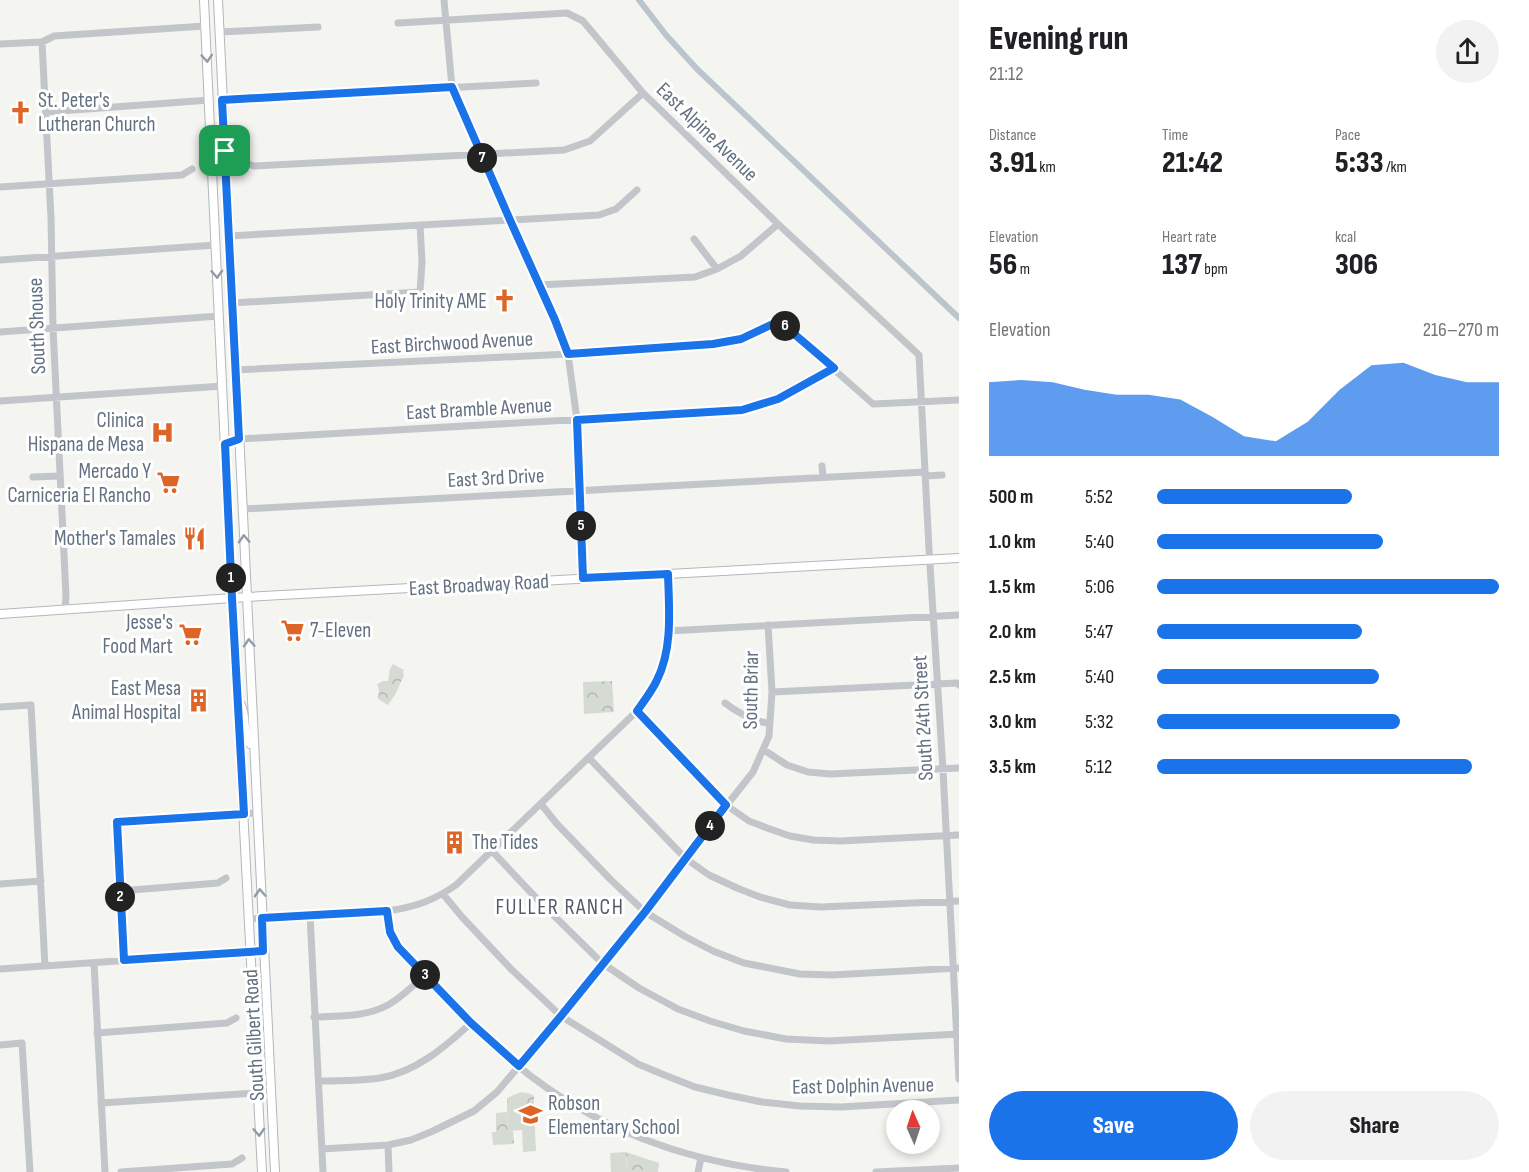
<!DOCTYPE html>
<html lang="en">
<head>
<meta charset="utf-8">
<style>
	:root { --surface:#fff; --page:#f2f2f2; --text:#202124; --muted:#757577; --accent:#1a73e8 }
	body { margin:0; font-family:"Sofia Sans Condensed",sans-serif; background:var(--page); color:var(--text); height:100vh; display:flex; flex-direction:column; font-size:22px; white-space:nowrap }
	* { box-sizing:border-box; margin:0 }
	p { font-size:20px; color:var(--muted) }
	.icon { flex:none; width:33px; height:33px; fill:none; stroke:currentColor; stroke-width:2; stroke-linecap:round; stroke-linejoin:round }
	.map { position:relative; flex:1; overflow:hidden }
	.panel { display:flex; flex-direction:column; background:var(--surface); width:570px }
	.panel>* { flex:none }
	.needle { width:39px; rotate:357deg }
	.tools { position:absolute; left:886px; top:1100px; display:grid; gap:12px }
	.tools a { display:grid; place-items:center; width:54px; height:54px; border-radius:50%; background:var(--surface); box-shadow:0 3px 9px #0003; font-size:30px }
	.pin { position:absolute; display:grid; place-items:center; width:51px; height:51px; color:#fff; margin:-26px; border-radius:12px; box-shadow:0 3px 9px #0006 }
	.km { position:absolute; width:30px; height:30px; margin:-15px; border-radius:50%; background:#222; color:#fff; font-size:16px; line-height:30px; text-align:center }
	.round { display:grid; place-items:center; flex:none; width:63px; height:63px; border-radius:32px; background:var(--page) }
	.summary { display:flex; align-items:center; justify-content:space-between; height:102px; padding:0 30px }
	h1 { font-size:33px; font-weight:800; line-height:45px }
	.stats { display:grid; grid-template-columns:repeat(3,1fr); gap:9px; height:102px; padding:6px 30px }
	.stats div { display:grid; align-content:center }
	.stats b { font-size:30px; font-weight:800 }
	.stats small { font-size:16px; font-weight:400 }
	.stats p { font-size:16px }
	.chart { height:168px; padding:12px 30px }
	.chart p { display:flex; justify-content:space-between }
	.chart svg { width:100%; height:108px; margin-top:6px; fill:var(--accent); opacity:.7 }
	.action { display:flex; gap:12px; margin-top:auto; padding:12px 30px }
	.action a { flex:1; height:69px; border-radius:36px; background:var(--accent); color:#fff; font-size:24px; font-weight:800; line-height:69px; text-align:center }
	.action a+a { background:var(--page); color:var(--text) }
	ul { padding:0 30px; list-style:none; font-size:20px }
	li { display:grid; grid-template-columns:96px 72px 1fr; align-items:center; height:45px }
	li i { height:15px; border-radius:8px; background:var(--accent) }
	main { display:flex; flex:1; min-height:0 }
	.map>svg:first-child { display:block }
	.grass { fill:#d5dbd2 }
	.park { fill:url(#park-crowns) }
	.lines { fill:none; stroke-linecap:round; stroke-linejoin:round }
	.canal { stroke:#bbc5cb; stroke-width:6 }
	.major-casing { stroke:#b3b7bb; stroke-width:10 }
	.minor { stroke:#c2c5c9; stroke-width:7 }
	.major { stroke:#fff; stroke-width:8 }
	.oneway { stroke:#929ca7 }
	.route-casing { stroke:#fff; stroke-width:12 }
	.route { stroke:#1a73e8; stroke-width:8 }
	.labels { text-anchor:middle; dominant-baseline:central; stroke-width:6; stroke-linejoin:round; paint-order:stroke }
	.poi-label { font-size:21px; fill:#647181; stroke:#fff; text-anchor:end }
	.street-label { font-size:21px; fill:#647181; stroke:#fff }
	.neighbourhood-label { font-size:22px; letter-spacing:1.5px; fill:#525b66; stroke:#fff }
</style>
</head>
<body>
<main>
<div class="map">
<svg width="959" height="1172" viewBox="0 0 959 1172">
	<defs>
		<pattern id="park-crowns" width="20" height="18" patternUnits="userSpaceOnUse" patternTransform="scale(1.5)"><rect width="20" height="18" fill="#d5dbd2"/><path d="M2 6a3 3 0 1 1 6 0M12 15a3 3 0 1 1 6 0" fill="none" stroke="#b0b6b0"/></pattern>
	</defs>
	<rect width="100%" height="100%" fill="#f4f5f1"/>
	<path class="grass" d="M 534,1108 L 536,1151 L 523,1152 L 522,1130 L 508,1131 L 507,1110 Z
		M 626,1152 L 627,1172 L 611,1172 L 610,1153 Z"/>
	<path class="park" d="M 393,664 L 404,670 L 403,673 L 404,675 L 396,693 L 388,705 L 378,699 L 379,690 L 377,684 L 383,681 L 388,681 L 390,669 Z
		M 612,681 L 614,712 L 584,714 L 583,682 Z
		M 521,1092 L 531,1094 L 534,1096 L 534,1108 L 507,1110 L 507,1098 Z
		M 507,1112 L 508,1131 L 513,1131 L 514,1144 L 493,1145 L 492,1132 L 496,1132 L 496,1113 Z
		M 626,1152 L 659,1163 L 658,1172 L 627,1172 Z"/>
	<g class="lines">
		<path class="canal" d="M 639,0 L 666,35 L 697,69 L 959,318"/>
		<defs>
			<path id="major" d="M 204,0 L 232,598 L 262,1172
				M 218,0 L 275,1172
				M 0,614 L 247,597 L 959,558
				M 241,705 C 247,717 242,734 250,744 L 254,745"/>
		</defs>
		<use href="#major" class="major-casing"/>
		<path class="minor" d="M 444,0 L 452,87 L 510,220 L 555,320 L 568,354 L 577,420 L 583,578
			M 398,23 L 567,13 L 583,21 L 643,93 L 778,224 L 919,355 L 929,549 L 943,770 L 959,1079
			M 220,32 L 318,27
			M 42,42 L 51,218 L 53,328 L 66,596 L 65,610
			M 0,44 L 42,42 L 54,36 L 205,26
			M 222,100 L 536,83
			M 46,112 L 210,100
			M 245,163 L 254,166 L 564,150 L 590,141 L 643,93
			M 0,187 L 182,175 L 192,169
			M 229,236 L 599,215 L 616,209 L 637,190
			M 694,239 L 717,269
			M 0,260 L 216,245
			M 539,285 L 695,277 L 717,269 L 741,256 L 778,224
			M 232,303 L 420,292 L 422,262 L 420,225
			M 0,332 L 219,316
			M 235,370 L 568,354 L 713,344 L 741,339 L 779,321 L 873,404 L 959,400
			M 0,401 L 223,386
			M 225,444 L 239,439 L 742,410 L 778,399 L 834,368
			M 822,466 L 823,477
			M 926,476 L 942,475
			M 33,477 L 60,476
			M 243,509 L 925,472
			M 668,631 L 959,615
			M 772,692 L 957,683 L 959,685
			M 725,703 C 739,714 752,720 770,724
			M 0,707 L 31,705 L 45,966
			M 637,711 L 726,805 L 749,821 L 767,828 L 790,836 L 813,840 L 840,841 L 959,835
			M 764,750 L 787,765 L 808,772 L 830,774 L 959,768
			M 589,758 L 685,858 L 709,875 L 737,888 L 760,897 L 790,905 L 821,907 L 959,901
			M 541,804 L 557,824 L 611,880 L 645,912 L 686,937 L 713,951 L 744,963 L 800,974 L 832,975 L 959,968
			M 492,851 L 538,900 L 602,963 L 639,988 L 678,1009 L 710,1021 L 744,1031 L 786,1039 L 829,1041 L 959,1034
			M 0,884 L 41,881
			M 120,891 L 218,883 L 226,878
			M 443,894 L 462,917 L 512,970 L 561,1016 L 638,1064 L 667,1076 L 695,1087 L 728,1095 L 762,1102 L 800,1106 L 841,1107 L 959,1100
			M 387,911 L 390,932 L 397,947 C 437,987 474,1030 518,1066 C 595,1129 688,1163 786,1172
			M 310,915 L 323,1172
			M 248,919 L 387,911 C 415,907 433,901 456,885 L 637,711 C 644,701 652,691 658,680 C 673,648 669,609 668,574
			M 124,960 L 117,823 L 257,813
			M 94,963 L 105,1172
			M 0,969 L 263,951
			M 314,1017 C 339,1016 366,1017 388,1005 C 402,997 414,985 425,975
			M 97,1033 L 227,1023 L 236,1018
			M 0,1045 L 22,1043 L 30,1172
			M 319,1081 C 339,1081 360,1081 380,1078 C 416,1072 445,1047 471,1023
			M 101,1103 L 257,1093
			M 388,1145 L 389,1172
			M 322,1149 L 388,1145 L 411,1140 L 433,1131 L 474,1111 L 497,1092 L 519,1066 L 561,1016 L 645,912 L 685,858 L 753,772 L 769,736 L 772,692 L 768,625
			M 121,1172 L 232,1164 L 242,1158
			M 698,1172 L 701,1158
			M 876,1172 L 959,1168"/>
		<use href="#major" class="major"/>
	</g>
	<defs><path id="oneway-chevron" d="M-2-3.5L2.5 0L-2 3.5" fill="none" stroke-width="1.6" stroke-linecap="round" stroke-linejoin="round" transform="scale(1.5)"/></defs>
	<g class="oneway">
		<use href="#oneway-chevron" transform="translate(207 58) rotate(86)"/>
		<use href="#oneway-chevron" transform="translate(217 274) rotate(87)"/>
		<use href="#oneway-chevron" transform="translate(244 539) rotate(-93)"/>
		<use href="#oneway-chevron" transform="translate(249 643) rotate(-93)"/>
		<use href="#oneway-chevron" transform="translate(260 893) rotate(-93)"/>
		<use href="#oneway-chevron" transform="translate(259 1132) rotate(87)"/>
	</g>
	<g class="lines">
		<defs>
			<path id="route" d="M 452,87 L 510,220 L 555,320 L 568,354 L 713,344 L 741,339 L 779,321 L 834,368 L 778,399 L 742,410 L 577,420 L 583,578 L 668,574 C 669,609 673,648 657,680 C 652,691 644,701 637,711 L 726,805 L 645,912 L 561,1016 L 519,1066 L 471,1023 L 398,947 L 390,932 L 387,911 L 262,918 L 263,951 L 124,960 L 117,822 L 244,814 L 232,598 L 225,444 L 239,439 L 222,100 Z"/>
		</defs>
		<use href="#route" class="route-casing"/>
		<use href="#route" class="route"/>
	</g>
	<defs>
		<symbol id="church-bare" viewBox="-9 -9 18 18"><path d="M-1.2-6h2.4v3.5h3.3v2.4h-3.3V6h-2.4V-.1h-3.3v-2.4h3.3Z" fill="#de6528" stroke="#fff" stroke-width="2.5" paint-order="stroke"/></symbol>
		<symbol id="hospital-bare" viewBox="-9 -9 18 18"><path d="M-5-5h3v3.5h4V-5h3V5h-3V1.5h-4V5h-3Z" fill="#de6528" stroke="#fff" stroke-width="2.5" paint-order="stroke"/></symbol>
		<symbol id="supermarket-bare" viewBox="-9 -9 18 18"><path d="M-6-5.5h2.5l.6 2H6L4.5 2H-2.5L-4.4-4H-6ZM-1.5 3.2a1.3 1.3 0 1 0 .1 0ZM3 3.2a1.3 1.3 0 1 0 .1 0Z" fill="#de6528" stroke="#fff" stroke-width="2.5" paint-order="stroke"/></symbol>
		<symbol id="restaurant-bare" viewBox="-9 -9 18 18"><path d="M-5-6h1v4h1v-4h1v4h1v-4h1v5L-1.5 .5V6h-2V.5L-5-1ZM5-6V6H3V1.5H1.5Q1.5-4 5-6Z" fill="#de6528" stroke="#fff" stroke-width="2.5" paint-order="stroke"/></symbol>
		<symbol id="building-bare" viewBox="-9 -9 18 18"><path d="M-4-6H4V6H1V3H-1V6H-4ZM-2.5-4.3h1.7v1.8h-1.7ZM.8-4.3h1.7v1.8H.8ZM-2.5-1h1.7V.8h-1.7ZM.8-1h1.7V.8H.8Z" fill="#de6528" stroke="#fff" stroke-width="2.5" paint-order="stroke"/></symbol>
		<symbol id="school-bare" viewBox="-9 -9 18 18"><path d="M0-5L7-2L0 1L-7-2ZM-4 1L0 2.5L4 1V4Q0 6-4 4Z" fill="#de6528" stroke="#fff" stroke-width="2.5" paint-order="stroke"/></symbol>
	</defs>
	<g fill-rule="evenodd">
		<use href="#church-bare" x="4" y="96" width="33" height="33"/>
		<use href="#church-bare" x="488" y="284" width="33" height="33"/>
		<use href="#hospital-bare" x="146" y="416" width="33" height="33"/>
		<use href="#supermarket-bare" x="152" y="466" width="33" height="33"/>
		<use href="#restaurant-bare" x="178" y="522" width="33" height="33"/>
		<use href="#supermarket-bare" x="276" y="614" width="33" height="33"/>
		<use href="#supermarket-bare" x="174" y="618" width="33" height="33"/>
		<use href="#building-bare" x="182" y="684" width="33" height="33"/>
		<use href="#building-bare" x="438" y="826" width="33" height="33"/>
		<use href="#school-bare" x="514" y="1098" width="33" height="33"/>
	</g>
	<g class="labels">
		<g class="poi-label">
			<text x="38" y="100" text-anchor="start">St. Peter's<tspan x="38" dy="24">Lutheran Church</tspan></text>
			<text x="487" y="301">Holy Trinity AME</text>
			<text x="144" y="420">Clinica<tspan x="144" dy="24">Hispana de Mesa</tspan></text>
			<text x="151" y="471">Mercado Y<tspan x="151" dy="24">Carniceria El Rancho</tspan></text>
			<text x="176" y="538">Mother's Tamales</text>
			<text x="173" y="622">Jesse's<tspan x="173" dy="24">Food Mart</tspan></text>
			<text x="310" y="630" text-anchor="start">7-Eleven</text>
			<text x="181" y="688">East Mesa<tspan x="181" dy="24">Animal Hospital</tspan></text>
			<text x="472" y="842" text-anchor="start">The Tides</text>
			<text x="548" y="1103" text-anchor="start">Robson<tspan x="548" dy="24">Elementary School</tspan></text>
		</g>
		<g class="street-label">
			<text transform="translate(707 132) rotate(44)">East Alpine Avenue</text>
			<text transform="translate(37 326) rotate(-92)">South Shouse</text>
			<text transform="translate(452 343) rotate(-3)">East Birchwood Avenue</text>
			<text transform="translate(479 409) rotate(-3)">East Bramble Avenue</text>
			<text transform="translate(496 478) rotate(-3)">East 3rd Drive</text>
			<text transform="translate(479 585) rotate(-3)">East Broadway Road</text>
			<text transform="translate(751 690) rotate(-89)">South Briar</text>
			<text transform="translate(923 718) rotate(-93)">South 24th Street</text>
			<text transform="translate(254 1035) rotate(-93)">South Gilbert Road</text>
			<text transform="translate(863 1086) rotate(-1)">East Dolphin Avenue</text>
		</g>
		<g class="neighbourhood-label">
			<text x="560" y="907">FULLER RANCH</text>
		</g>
	</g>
</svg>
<div class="tools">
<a><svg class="needle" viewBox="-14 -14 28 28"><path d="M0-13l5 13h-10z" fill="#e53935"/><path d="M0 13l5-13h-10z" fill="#757577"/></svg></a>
</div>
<div class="pin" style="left:225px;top:151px;background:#1e9e55"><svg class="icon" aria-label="arrive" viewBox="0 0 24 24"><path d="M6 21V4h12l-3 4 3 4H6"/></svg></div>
<b class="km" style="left:231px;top:578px">1</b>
<b class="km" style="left:120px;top:897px">2</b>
<b class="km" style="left:425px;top:975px">3</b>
<b class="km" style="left:710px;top:826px">4</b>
<b class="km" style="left:581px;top:526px">5</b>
<b class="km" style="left:785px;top:326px">6</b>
<b class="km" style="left:482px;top:158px">7</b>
</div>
<section class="panel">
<div class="summary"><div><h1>Evening run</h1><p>21:12</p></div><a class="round"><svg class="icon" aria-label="share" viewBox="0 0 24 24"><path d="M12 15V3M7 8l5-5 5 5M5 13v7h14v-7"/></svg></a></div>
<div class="stats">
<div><p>Distance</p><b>3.91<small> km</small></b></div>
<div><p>Time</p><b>21:42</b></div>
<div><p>Pace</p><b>5:33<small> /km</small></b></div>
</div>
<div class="stats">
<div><p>Elevation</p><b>56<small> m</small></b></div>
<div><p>Heart rate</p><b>137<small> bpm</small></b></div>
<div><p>kcal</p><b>306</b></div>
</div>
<div class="chart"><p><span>Elevation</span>216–270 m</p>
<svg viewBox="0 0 160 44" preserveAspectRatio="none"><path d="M0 44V14L10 13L20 14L30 17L40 19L50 19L60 21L70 28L80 36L90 38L100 30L110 17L120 7L130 6L140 11L150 14L160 14V44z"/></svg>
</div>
<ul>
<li><b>500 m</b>5:52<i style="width:57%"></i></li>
<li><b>1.0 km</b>5:40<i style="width:66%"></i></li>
<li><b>1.5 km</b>5:06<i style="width:100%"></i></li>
<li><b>2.0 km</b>5:47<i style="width:60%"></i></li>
<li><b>2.5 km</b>5:40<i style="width:65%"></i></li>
<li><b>3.0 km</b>5:32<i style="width:71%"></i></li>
<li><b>3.5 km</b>5:12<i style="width:92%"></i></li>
</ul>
<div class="action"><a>Save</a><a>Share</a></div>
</section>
</main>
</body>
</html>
